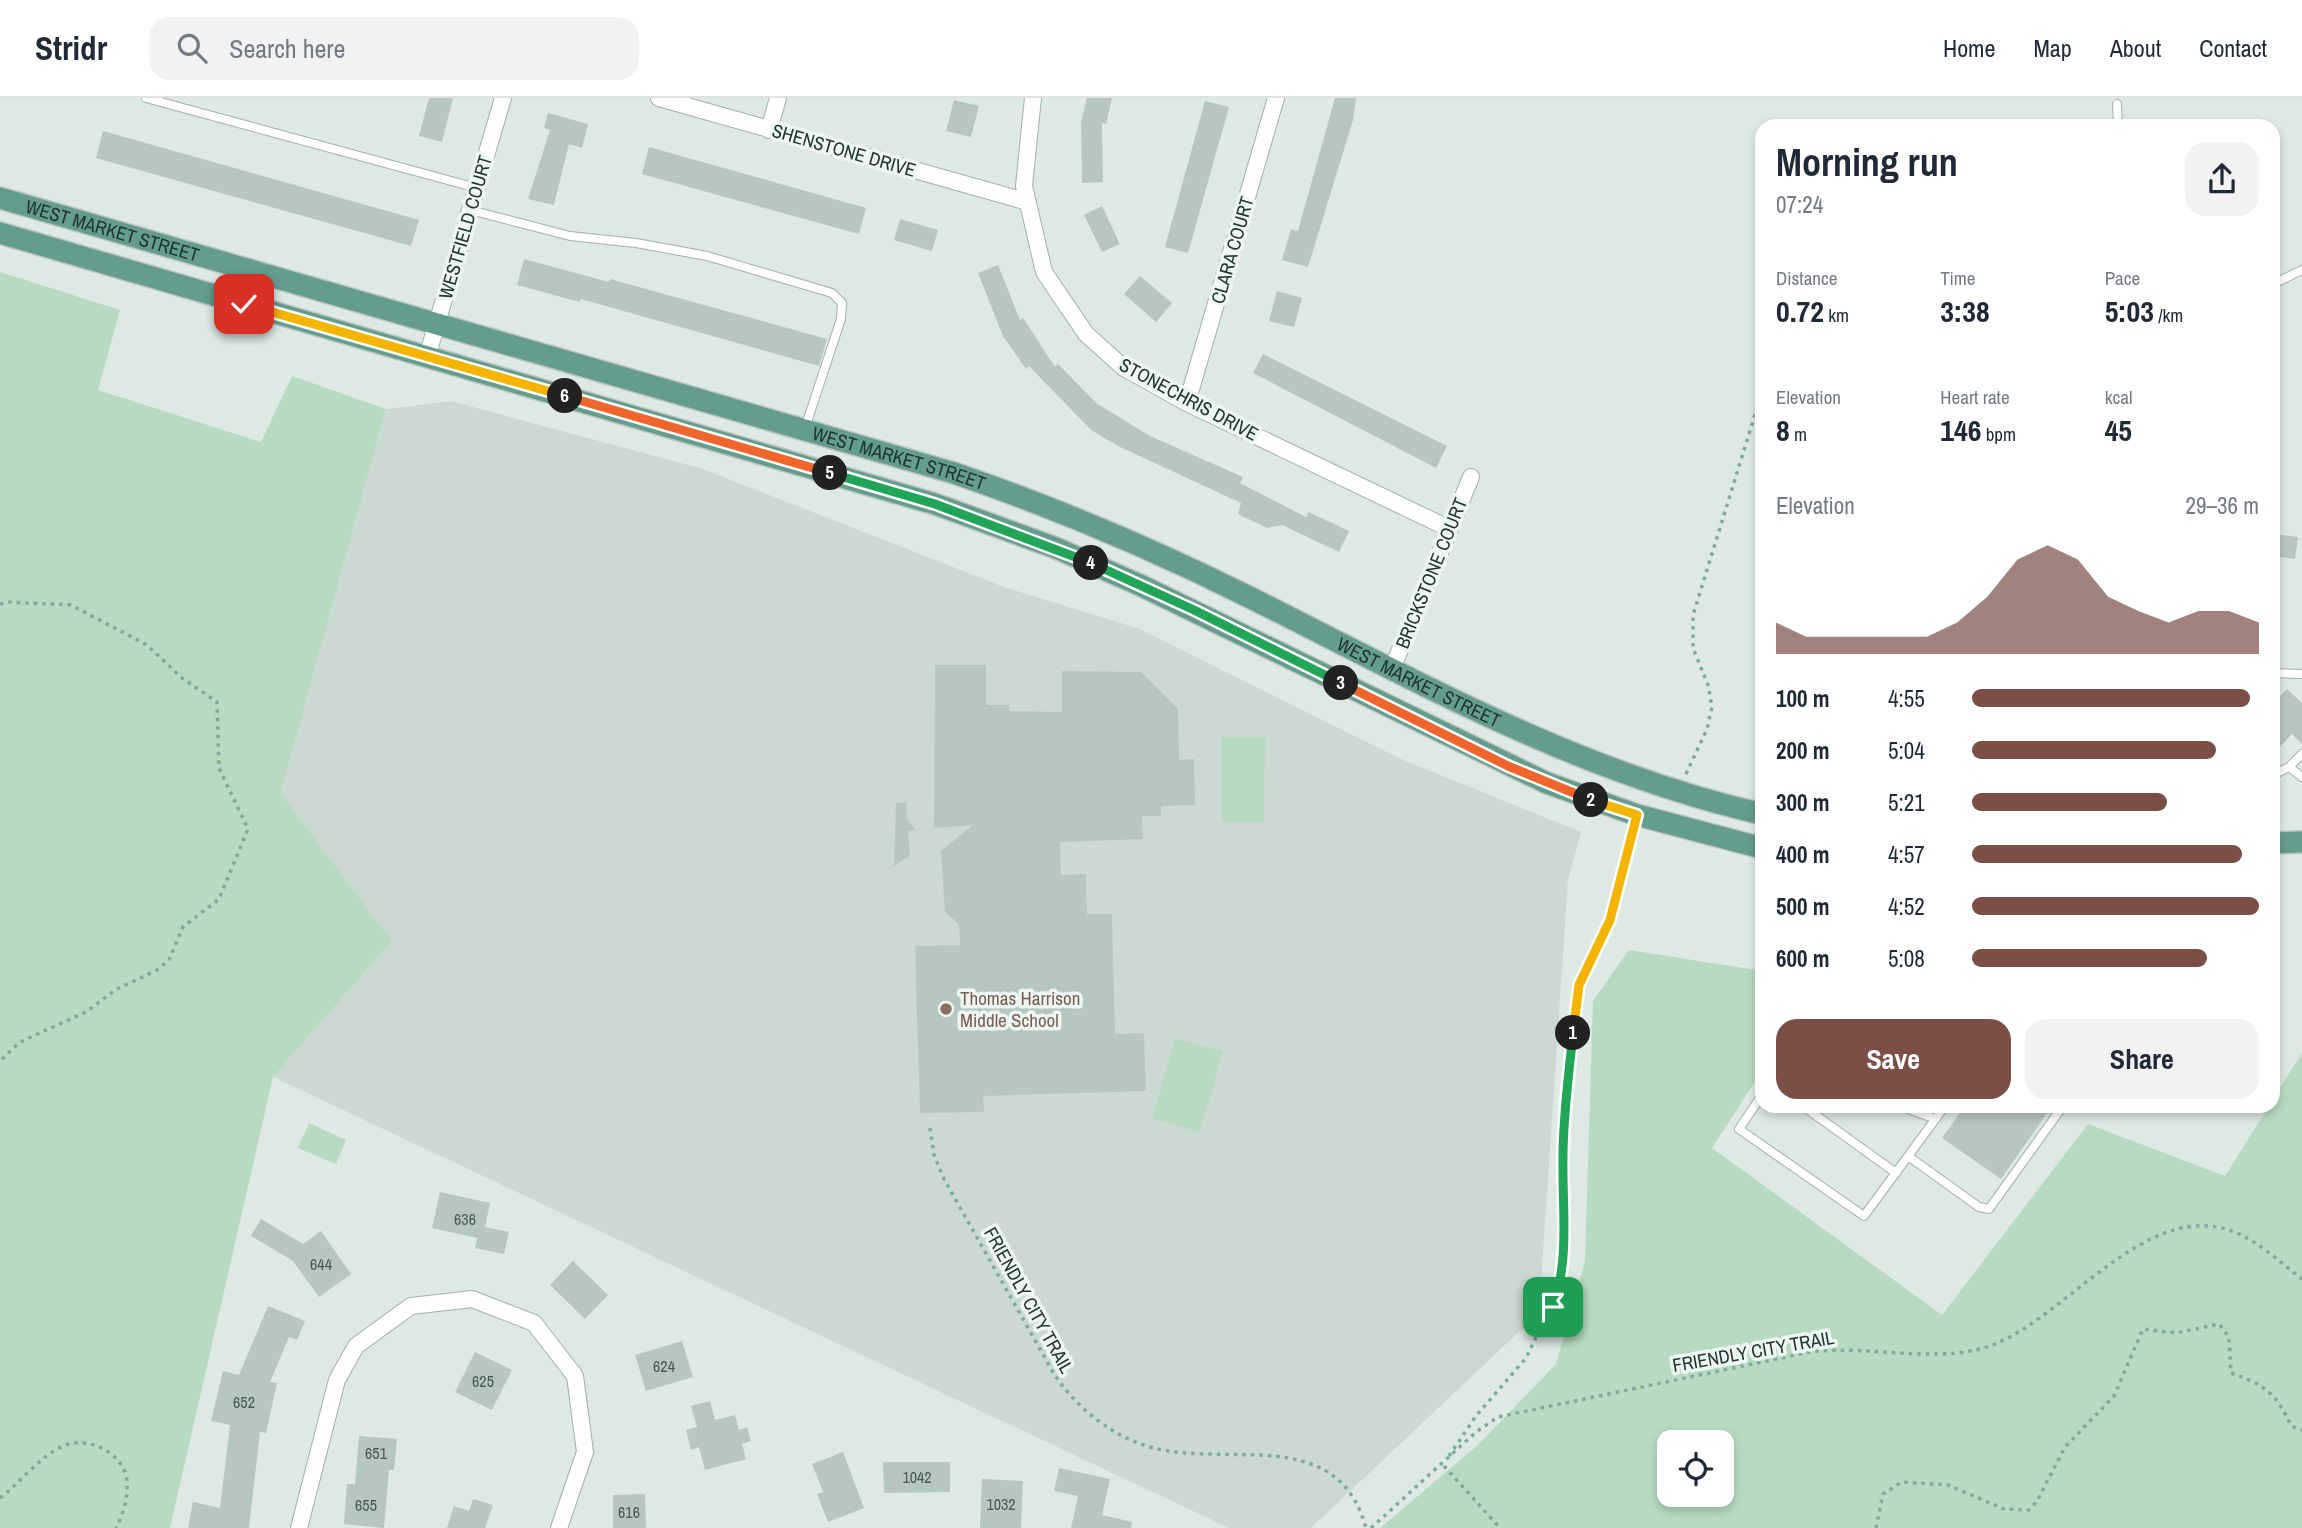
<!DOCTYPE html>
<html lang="en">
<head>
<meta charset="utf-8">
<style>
	:root { --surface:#fff; --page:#f2f2f3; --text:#1f2937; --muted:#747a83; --line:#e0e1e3; --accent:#7b4e46 }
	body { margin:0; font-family:"Archivo Narrow",sans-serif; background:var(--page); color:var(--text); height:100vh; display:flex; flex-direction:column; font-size:26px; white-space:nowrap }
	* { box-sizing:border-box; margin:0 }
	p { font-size:23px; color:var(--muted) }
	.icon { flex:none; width:38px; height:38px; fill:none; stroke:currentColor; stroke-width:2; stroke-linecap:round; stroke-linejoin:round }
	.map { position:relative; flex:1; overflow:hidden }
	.drawer { position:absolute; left:1755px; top:21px; width:525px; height:994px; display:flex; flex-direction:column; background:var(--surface); border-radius:21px; box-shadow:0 4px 10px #0003 }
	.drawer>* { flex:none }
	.tools { position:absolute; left:1657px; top:1332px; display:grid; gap:14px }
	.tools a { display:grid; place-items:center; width:77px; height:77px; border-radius:14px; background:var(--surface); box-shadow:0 4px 10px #0003; font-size:35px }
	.pin { position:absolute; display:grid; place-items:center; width:60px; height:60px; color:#fff; margin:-30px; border-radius:14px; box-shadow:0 4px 10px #0006 }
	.km { position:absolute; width:35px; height:35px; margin:-18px; border-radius:50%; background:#222; color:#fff; font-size:19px; line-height:35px; text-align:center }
	.round { display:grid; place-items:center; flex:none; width:74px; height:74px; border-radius:21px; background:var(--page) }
	.overview { display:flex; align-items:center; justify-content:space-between; height:119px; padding:0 21px }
	h1 { font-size:38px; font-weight:700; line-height:52px }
	.figures { display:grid; grid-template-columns:repeat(3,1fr); gap:10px; height:119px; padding:7px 21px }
	.figures div { display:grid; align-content:center }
	.figures b { font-size:30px; font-weight:700 }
	.figures small { font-size:19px; font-weight:400 }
	.figures p { font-size:19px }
	.chart { height:196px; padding:14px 21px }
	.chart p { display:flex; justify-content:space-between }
	.chart svg { width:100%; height:126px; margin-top:7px; fill:var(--accent); opacity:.7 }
	.button { display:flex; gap:14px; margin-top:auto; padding:14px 21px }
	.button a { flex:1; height:80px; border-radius:21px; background:var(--accent); color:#fff; font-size:28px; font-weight:700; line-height:80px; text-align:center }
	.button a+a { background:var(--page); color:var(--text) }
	ul { padding:0 21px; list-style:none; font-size:23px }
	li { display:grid; grid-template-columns:112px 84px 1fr; align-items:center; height:52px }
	li i { height:18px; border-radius:9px; background:var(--accent) }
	header { display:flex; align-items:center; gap:42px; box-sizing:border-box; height:98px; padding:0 35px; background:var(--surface); border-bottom:2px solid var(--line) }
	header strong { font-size:33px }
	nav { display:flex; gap:38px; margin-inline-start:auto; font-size:24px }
	.search { width:490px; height:63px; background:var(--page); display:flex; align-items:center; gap:18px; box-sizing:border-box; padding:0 24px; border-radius:21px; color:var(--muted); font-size:26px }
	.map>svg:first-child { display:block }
	.built { fill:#ccd9d3 }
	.green { fill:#b7dac0; fill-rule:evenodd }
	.building { fill:#b6c6c0 }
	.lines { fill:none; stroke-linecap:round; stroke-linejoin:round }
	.service-casing { stroke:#a1b0ab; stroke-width:10 }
	.minor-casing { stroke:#a1b0ab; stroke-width:18 }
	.primary-casing { stroke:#bcc3c1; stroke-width:24 }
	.path { stroke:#7fab9d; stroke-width:3.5; stroke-dasharray:3.5 5; stroke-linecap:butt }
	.service { stroke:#fff; stroke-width:8 }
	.minor { stroke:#fff; stroke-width:16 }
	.primary { stroke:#649d8e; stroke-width:21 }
	.split-1-casing { stroke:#fff; stroke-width:14 }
	.split-2-casing { stroke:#fff; stroke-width:14 }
	.split-3-casing { stroke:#fff; stroke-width:14 }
	.split-4-casing { stroke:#fff; stroke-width:14 }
	.split-5-casing { stroke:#fff; stroke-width:14 }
	.split-6-casing { stroke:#fff; stroke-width:14 }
	.split-7-casing { stroke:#fff; stroke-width:14 }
	.split-1 { stroke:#22a559; stroke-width:9 }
	.split-2 { stroke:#f5b400; stroke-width:9 }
	.split-3 { stroke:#f0652b; stroke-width:9 }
	.split-4 { stroke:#22a559; stroke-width:9 }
	.split-5 { stroke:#22a559; stroke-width:9 }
	.split-6 { stroke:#f0652b; stroke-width:9 }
	.split-7 { stroke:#f5b400; stroke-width:9 }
	.education-dot { fill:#8d6e63; stroke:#eef6f2; stroke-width:2.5 }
	.labels { text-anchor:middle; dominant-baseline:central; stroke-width:7; stroke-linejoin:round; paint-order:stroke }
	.number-label { font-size:16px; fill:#465c55 }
	.street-label { font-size:19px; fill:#203831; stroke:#eef6f2 }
	.education-label { font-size:19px; fill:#785e54; stroke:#eef6f2; text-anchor:start }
</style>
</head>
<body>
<header>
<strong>Stridr</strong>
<div class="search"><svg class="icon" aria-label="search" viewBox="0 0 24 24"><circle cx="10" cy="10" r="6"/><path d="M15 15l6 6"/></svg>Search here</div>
<nav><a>Home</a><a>Map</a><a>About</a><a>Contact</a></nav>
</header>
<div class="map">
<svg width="2302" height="1430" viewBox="0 0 2302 1430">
	<rect width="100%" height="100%" fill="#dee9e4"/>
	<path class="built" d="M 451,303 L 703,371 L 1004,489 L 1137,530 L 1401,661 L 1581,734 L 1568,782 L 1539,1215 L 1311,1430 L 1229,1430 L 273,979 L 392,843 L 281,695 L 386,311 Z"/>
	<path class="green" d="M 0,174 L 120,212 L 98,292 L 261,344 L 292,278 L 386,311 L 281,695 L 392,843 L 273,979 L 170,1430 L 0,1430 Z
		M 1221,639 L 1265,639 L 1264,724 L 1221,724 Z
		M 1629,852 L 1762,873 L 1762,973 L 1712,1050 L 1942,1217 L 2088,1026 L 2225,1078 L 2269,1008 L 2273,1008 L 2273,1001 L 2302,955 L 2302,1430 L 1380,1430 L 1478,1347 L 1556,1266 L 1585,1163 L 1593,903 ZM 1670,1344 L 1722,1344 L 1722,1396 L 1670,1396 Z
		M 1175,940 L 1223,953 L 1200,1034 L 1152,1021 Z
		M 309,1025 L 346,1042 L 336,1066 L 298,1050 Z"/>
	<path class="building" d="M 429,0 L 453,0 L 442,44 L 419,38 Z
		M 1087,0 L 1112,0 L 1106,26 L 1102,25 L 1103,84 L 1082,85 L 1081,24 Z
		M 1335,0 L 1356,0 L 1353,22 L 1308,169 L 1282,162 L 1291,131 L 1298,133 Z
		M 954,2 L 979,8 L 971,39 L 946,33 Z
		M 1205,3 L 1229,9 L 1188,155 L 1165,149 Z
		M 548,15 L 588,26 L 582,50 L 569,46 L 554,107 L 528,101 L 550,32 L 544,30 Z
		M 103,33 L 419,122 L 411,148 L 96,60 Z
		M 649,49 L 866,110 L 859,136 L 642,76 Z
		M 1102,108 L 1120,146 L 1102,154 L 1084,117 Z
		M 900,121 L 938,132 L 932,153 L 894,142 Z
		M 524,161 L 609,184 L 610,181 L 827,241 L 819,268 L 581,201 L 580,204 L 517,187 Z
		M 998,167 L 1020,222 L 1023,220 L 1055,269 L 1058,266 L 1096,305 L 1150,338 L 1243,379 L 1240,385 L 1306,419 L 1308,414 L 1349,433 L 1339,454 L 1282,427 L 1267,430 L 1238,416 L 1241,405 L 1118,348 L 1091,332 L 1029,268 L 1026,271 L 1003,238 L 978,175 Z
		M 1140,178 L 1172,205 L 1156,224 L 1124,196 Z
		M 1277,193 L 1302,200 L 1294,229 L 1269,223 Z
		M 1263,256 L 1447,348 L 1436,370 L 1253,275 Z
		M 2273,436 L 2298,439 L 2295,461 L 2273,458 Z
		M 935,567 L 986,567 L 986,607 L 1009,607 L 1009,613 L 1062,614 L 1062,573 L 1141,574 L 1178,611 L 1179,662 L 1194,661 L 1195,707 L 1161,708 L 1161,718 L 1142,718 L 1143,741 L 1060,744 L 1061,777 L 1086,776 L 1087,816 L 1112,816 L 1115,936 L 1144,935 L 1146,993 L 983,998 L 984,1014 L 920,1015 L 915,848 L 960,847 L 959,826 L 945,814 L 941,753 L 973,727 L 934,730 Z
		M 2287,591 L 2302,605 L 2302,646 L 2292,636 L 2273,656 L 2273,605 Z
		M 906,704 L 907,721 L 916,732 L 908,733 L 910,758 L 894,768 L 896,705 Z
		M 1965,1008 L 2052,1008 L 2001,1081 L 1942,1040 Z
		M 440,1094 L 490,1105 L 485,1129 L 509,1134 L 504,1156 L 475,1150 L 477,1140 L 432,1130 Z
		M 261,1121 L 303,1146 L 321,1133 L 351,1176 L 319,1199 L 293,1163 L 251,1138 Z
		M 573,1163 L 608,1197 L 585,1221 L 550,1187 Z
		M 268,1208 L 305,1223 L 297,1242 L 289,1239 L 270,1284 L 277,1285 L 266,1335 L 260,1334 L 249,1430 L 188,1430 L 193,1404 L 220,1410 L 230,1327 L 211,1323 L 223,1273 L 239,1277 Z
		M 682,1243 L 693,1279 L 646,1293 L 635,1257 Z
		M 475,1254 L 512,1272 L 492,1312 L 455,1294 Z
		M 710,1303 L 715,1322 L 735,1317 L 739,1332 L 747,1329 L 751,1343 L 742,1346 L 746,1361 L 705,1372 L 699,1349 L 691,1352 L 686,1332 L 697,1329 L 691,1308 Z
		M 359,1338 L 397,1341 L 394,1372 L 389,1372 L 384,1430 L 344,1426 L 347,1386 L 355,1386 Z
		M 843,1354 L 864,1410 L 828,1424 L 817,1396 L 823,1394 L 812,1366 Z
		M 883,1364 L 950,1364 L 950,1394 L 884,1395 Z
		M 1059,1370 L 1110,1381 L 1102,1417 L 1132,1424 L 1131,1430 L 1071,1430 L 1078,1398 L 1054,1393 Z
		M 982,1381 L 1023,1383 L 1021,1430 L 980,1430 Z
		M 645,1396 L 646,1430 L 613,1430 L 613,1397 Z
		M 473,1401 L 493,1407 L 485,1430 L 447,1430 L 454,1408 L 469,1413 Z"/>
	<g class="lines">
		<defs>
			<path id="service" d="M 146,0 L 477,90
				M 2117,6 L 2118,28
				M 470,112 L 570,138 L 636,145 L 707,158 L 832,195 L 842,205 L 841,221 L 805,330
				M 2273,186 L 2302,172
				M 2273,575 L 2302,576
				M 2289,669 L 2302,679
				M 2273,677 L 2289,669 L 2302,656
				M 1762,997 L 1739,1031 L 1864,1118 L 1945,1008
				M 1803,1008 L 1896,1075
				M 1900,1008 L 1936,1021
				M 1908,1058 L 1979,1109 L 1989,1111 L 2063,1008"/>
			<path id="minor" d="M 659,0 L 1028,104
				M 1033,0 L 1024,88 L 1044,174 L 1086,236 L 1124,270 L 1187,305 L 1450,431
				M 769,32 L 778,0
				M 427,259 L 503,0
				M 1187,305 L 1276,0
				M 1392,571 L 1471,379
				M 299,1430 L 337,1282 L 356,1248 L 411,1208 L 472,1201 L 534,1225 L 575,1278 L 585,1354 L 559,1430"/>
			<g id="primary">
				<path id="s1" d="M 0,100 L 954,375 C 1056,410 1155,452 1251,500 C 1419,584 1578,674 1762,716"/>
				<path d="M 0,135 L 935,406 L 1056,450 L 1142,488 L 1547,685 L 1637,717 L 1762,750"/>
				<path d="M 2273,745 L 2302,744"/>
			</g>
		</defs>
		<use href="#service" class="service-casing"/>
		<use href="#minor" class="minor-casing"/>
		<use href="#primary" class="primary-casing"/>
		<path class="path" d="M 0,506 L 7,504 L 71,507 L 147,547 L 182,580 L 217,604 L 219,670 L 248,731 L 219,801 L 183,829 L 169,862 L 157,872 L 115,892 L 86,914 L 20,944 L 0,963
			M 1686,676 L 1707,631 L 1712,609 L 1708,587 L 1693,550 L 1693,517 L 1762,294
			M 930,1030 L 934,1057 L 944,1081 L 1054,1276 C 1076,1309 1111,1338 1150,1349 C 1228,1371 1337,1325 1366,1430
			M 1449,1358 L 1476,1318 L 1526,1260 L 1556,1198 L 1566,1146 L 1563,1050 L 1576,899 L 1610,822 L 1632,736
			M 1444,1368 L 1500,1430
			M 0,1400 C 20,1385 40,1358 63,1348 C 87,1338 118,1352 126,1377 C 130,1394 124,1415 116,1430
			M 1371,1430 L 1476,1334 L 1498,1319 L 1810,1254 C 1870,1246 1941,1268 1995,1246 C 2069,1216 2147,1102 2232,1133 C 2258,1143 2280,1164 2302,1181
			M 1876,1430 L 1883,1396 L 1902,1384 L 1948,1387 L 2004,1411 L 2029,1412 L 2037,1403 L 2065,1349 L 2114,1298 L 2143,1231 L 2176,1235 L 2219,1226 L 2229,1239 L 2231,1275 C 2265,1287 2276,1295 2291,1328 L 2302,1332"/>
		<use href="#service" class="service"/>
		<use href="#minor" class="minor"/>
		<use href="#primary" class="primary"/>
	</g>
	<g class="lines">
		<defs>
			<path id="split-1" d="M 1553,1209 C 1570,1159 1562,1111 1563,1059 C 1563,1017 1569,976 1573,935"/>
			<path id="split-2" d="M 1573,935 L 1579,887 L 1610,822 L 1637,717 L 1591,702"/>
			<path id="split-3" d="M 1341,585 L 1508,668 L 1591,702"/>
			<path id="split-4" d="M 1091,465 L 1194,512 L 1341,585"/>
			<path id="split-5" d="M 830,375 L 935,406 L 1091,465"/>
			<path id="split-6" d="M 565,298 L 830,375"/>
			<path id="split-7" d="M 244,206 L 565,298"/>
		</defs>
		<use href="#split-1" class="split-1-casing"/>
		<use href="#split-2" class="split-2-casing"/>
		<use href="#split-3" class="split-3-casing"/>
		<use href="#split-4" class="split-4-casing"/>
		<use href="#split-5" class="split-5-casing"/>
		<use href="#split-6" class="split-6-casing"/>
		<use href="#split-7" class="split-7-casing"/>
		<use href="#split-1" class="split-1"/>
		<use href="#split-2" class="split-2"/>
		<use href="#split-3" class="split-3"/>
		<use href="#split-4" class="split-4"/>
		<use href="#split-5" class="split-5"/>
		<use href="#split-6" class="split-6"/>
		<use href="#split-7" class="split-7"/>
	</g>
	<circle class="education-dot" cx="946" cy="911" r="7"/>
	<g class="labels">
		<g class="number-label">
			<text x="465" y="1121">636</text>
			<text x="321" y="1166">644</text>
			<text x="664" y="1268">624</text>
			<text x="483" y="1283">625</text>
			<text x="244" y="1304">652</text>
			<text x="376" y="1355">651</text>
			<text x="917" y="1379">1042</text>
			<text x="1001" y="1406">1032</text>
			<text x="366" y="1407">655</text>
			<text x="629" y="1414">616</text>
		</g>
		<g class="street-label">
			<text transform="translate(844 52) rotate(16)">SHENSTONE DRIVE</text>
			<text transform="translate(465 129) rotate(-74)">WESTFIELD COURT</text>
			<text stroke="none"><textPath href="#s1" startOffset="117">WEST MARKET STREET</textPath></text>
			<text transform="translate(1232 152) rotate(-74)">CLARA COURT</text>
			<text transform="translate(1189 301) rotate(28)">STONECHRIS DRIVE</text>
			<text stroke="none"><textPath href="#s1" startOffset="936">WEST MARKET STREET</textPath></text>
			<text transform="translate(1431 475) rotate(-68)">BRICKSTONE COURT</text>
			<text stroke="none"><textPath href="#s1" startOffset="1503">WEST MARKET STREET</textPath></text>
			<text transform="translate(1029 1202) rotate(61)">FRIENDLY CITY TRAIL</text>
			<text transform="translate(1753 1253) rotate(-10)">FRIENDLY CITY TRAIL</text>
		</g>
		<g class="education-label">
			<text x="960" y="900">Thomas Harrison<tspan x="960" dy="22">Middle School</tspan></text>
		</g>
	</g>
</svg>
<div class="tools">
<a><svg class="icon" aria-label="locate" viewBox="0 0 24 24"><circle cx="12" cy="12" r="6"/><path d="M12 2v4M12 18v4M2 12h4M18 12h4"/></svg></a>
</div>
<div class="pin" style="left:1553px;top:1209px;background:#1e9e55"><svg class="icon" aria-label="arrive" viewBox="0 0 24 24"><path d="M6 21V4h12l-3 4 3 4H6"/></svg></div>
<div class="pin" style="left:244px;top:206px;background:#d93025"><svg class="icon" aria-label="check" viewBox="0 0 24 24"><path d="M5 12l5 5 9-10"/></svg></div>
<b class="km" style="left:1573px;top:935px">1</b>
<b class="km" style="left:1591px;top:702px">2</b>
<b class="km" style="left:1341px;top:585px">3</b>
<b class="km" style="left:1091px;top:465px">4</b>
<b class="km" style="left:830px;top:375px">5</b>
<b class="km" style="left:565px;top:298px">6</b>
<section class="drawer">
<div class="overview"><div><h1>Morning run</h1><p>07:24</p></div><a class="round"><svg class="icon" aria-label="share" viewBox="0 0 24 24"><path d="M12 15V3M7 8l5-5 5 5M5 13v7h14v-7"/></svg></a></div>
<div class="figures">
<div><p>Distance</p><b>0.72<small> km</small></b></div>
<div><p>Time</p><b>3:38</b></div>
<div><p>Pace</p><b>5:03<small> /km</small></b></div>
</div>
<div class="figures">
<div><p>Elevation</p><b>8<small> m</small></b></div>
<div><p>Heart rate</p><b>146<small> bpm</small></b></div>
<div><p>kcal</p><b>45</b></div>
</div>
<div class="chart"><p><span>Elevation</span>29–36 m</p>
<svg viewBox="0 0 160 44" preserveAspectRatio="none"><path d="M0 44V33L10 38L20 38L30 38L40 38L50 38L60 33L70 24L80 11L90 6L100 11L110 24L120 29L130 33L140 29L150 29L160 33V44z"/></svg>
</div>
<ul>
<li><b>100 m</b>4:55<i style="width:97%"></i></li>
<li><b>200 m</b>5:04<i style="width:85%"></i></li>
<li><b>300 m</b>5:21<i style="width:68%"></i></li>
<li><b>400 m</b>4:57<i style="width:94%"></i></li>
<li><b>500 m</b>4:52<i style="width:100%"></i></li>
<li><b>600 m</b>5:08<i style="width:82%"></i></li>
</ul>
<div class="button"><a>Save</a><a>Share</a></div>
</section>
</div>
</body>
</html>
